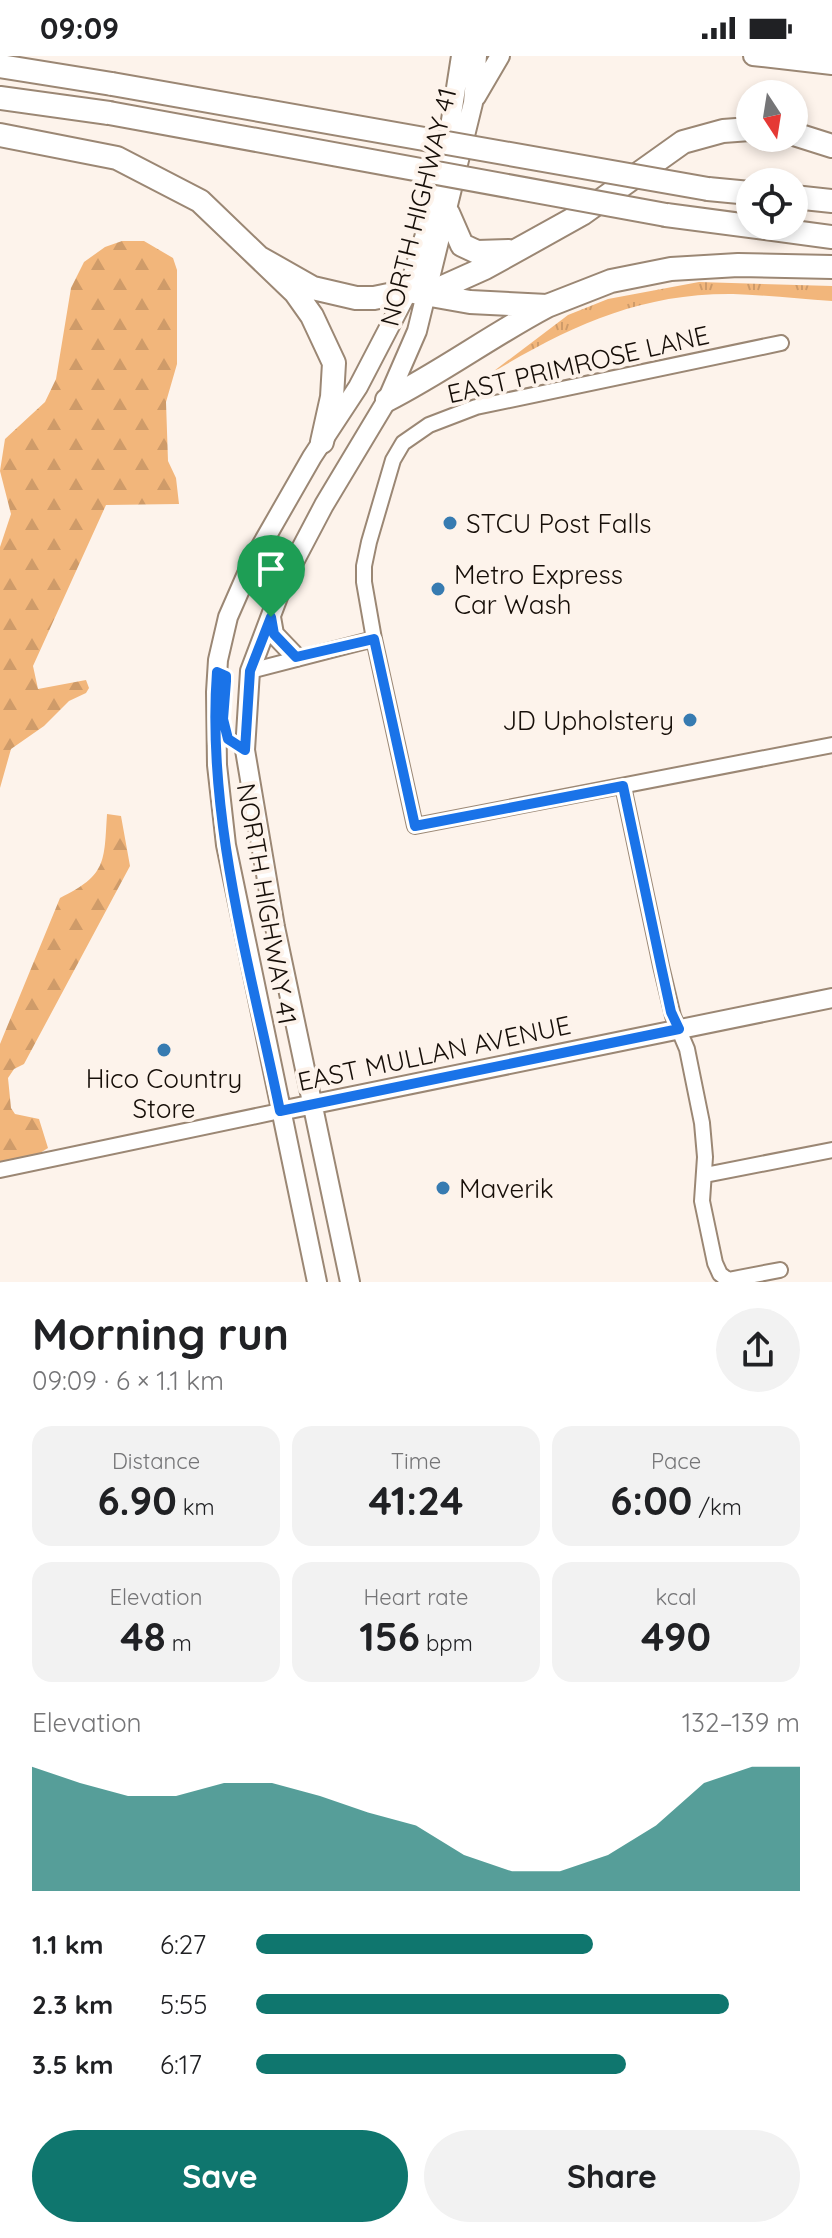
<!DOCTYPE html>
<html lang="en">
<head>
<meta charset="utf-8">
<style>
	:root { --surface:#fff; --page:#f2f2f2; --text:#202124; --muted:#757577; --accent:#0f766e }
	body { margin:0; font-family:Quicksand,sans-serif; background:var(--page); color:var(--text); height:100vh; display:flex; flex-direction:column; font-size:30px; white-space:nowrap }
	* { box-sizing:border-box; margin:0 }
	p { font-size:26px; color:var(--muted) }
	.icon { flex:none; width:44px; height:44px; fill:none; stroke:currentColor; stroke-width:2; stroke-linecap:round; stroke-linejoin:round }
	.map { position:relative; height:1226px; overflow:hidden }
	.panel { display:flex; flex-direction:column; background:var(--surface); flex:1 }
	.panel>* { flex:none }
	.needle { width:52px; rotate:168deg }
	.buttons { position:absolute; left:736px; top:24px; display:grid; gap:16px }
	.buttons a { display:grid; place-items:center; width:72px; height:72px; border-radius:50%; background:var(--surface); box-shadow:0 4px 12px #0003; font-size:40px }
	.pin { position:absolute; display:grid; place-items:center; width:68px; height:68px; color:#fff; margin:-82px -34px; border-radius:50% 50% 50% 0; rotate:-45deg; box-shadow:0 0 8px #0007 }
	.pin .icon { rotate:45deg }
	.round { display:grid; place-items:center; flex:none; width:84px; height:84px; border-radius:42px; background:var(--page) }
	.headline { display:flex; align-items:center; justify-content:space-between; height:136px; padding:0 32px }
	h1 { font-size:44px; font-weight:700; line-height:60px }
	.figures { display:grid; grid-template-columns:repeat(3,1fr); gap:12px; height:136px; padding:8px 32px }
	.figures div { display:grid; align-content:center; border-radius:20px; background:var(--page); text-align:center }
	.figures b { font-size:40px; font-weight:700 }
	.figures small { font-size:22px; font-weight:400 }
	.figures p { font-size:22px }
	.chart { height:224px; padding:16px 32px }
	.chart p { display:flex; justify-content:space-between }
	.chart svg { width:100%; height:144px; margin-top:8px; fill:var(--accent); opacity:.7 }
	.primary-button { display:flex; gap:16px; margin-top:auto; padding:16px 32px }
	.primary-button a { flex:1; height:92px; border-radius:48px; background:var(--accent); color:#fff; font-size:32px; font-weight:700; line-height:92px; text-align:center }
	.primary-button a+a { background:var(--page); color:var(--text) }
	ul { padding:0 32px; list-style:none; font-size:26px }
	li { display:grid; grid-template-columns:128px 96px 1fr; align-items:center; height:60px }
	li i { height:20px; border-radius:10px; background:var(--accent) }
	.status { display:flex; justify-content:space-between; align-items:center; height:56px; padding:0 40px; background:var(--surface); direction:ltr }
	.status svg { height:22px; fill:currentColor }
	.map>svg:first-child { display:block }
	.grass { fill:url(#grass-tufts) }
	.forest { fill:url(#forest-firs) }
	.lines { fill:none; stroke-linecap:round; stroke-linejoin:round }
	.minor-casing { stroke:#9b8774; stroke-width:18 }
	.major-casing { stroke:#9b8774; stroke-width:22 }
	.highway-casing { stroke:#9b8774; stroke-width:26 }
	.minor { stroke:#fff; stroke-width:14 }
	.major { stroke:#fff; stroke-width:18 }
	.highway { stroke:#fff; stroke-width:22 }
	.highway-bridge-casing { stroke:#9b8774; stroke-width:26; stroke-linecap:butt }
	.highway-bridge { stroke:#fff; stroke-width:22 }
	.route-casing { stroke:#fff; stroke-width:16 }
	.route { stroke:#1a73e8; stroke-width:10 }
	.poi-dot { fill:#377bb1; stroke:#fdf3eb; stroke-width:3 }
	.labels { text-anchor:middle; dominant-baseline:central; stroke-width:8; stroke-linejoin:round; paint-order:stroke }
	.street-label { font-size:26px; fill:#160e08; stroke:#fdf3eb }
	.poi-label { font-size:26px; fill:#160e08; stroke:#fdf3eb; text-anchor:start }
</style>
</head>
<body>
<div class="status"><b>09:09</b><svg viewBox="0 0 49 12"><path d="M0 12V9h3v3zM5 12V6h3v6zM10 12V3h3v9zM15 12V0h3v12zM26 1h20v11H26zM47 4h2v5h-2z"/></svg></div>
<div class="map">
<svg width="832" height="1226" viewBox="0 0 832 1226">
	<defs>
		<pattern id="grass-tufts" width="24" height="20" patternUnits="userSpaceOnUse" patternTransform="scale(2)"><rect width="24" height="20" fill="#f2b67b"/><path d="M3 7l-1-3M5 7V3M7 7l1-3M15 17l-1-3M17 17v-4M19 17l1-3" fill="none" stroke="#cf9b69"/></pattern>
		<pattern id="forest-firs" width="22" height="20" patternUnits="userSpaceOnUse" patternTransform="scale(2)"><rect width="22" height="20" fill="#f2b67b"/><path d="M5 1l3.5 6h-7zM16 11l3.5 6h-7z" fill="#cf9b69"/></pattern>
	</defs>
	<rect width="100%" height="100%" fill="#fdf3eb"/>
	<path class="grass" d="M 699,226 L 832,230 L 832,245 C 799,243 766,239 733,238 C 639,237 568,271 490,318 L 568,259 L 608,243 Z"/>
	<path class="forest" d="M 122,185 L 144,185 L 173,202 L 177,214 L 177,308 L 166,346 L 168,405 L 176,422 L 179,448 L 106,449 L 33,610 L 38,633 L 86,624 L 89,632 L 86,637 L 69,645 L 44,670 L 11,693 L 0,732 L 0,491 L 11,458 L 0,415 L 5,383 L 45,346 L 56,323 L 71,232 L 84,206 L 105,191 Z
		M 107,758 L 121,760 L 130,810 L 24,1008 L 14,1013 L 8,1022 L 11,1052 L 15,1058 L 39,1063 L 48,1092 L 40,1097 L 0,1106 L 0,988 L 60,842 C 107,819 104,806 107,758 Z"/>
	<g class="lines">
		<defs>
			<path id="minor" d="M 781,287 L 476,351 L 429,369 L 403,387 L 393,404 L 369,486 L 364,510 L 364,526 L 374,583 L 415,770 L 832,689
				M 250,615 L 374,583
				M 623,730 L 661,910 L 673,960 L 687,993 L 702,1067 L 705,1101 L 702,1145 L 715,1207 L 720,1218 L 728,1224 L 780,1214
				M 0,1114 L 280,1055
				M 705,1119 L 832,1094"/>
			<path id="major" d="M 753,0 L 832,9
				M 476,41 L 500,0
				M 271,561 L 274,578 L 296,601
				M 280,1055 L 832,942
				M 317,1226 L 226,789 L 217,709 L 216,636 L 218,604 L 228,561 L 253,504 L 312,401 L 358,331 L 408,235 L 442,122 L 461,0
				M 350,1226 L 275,871 L 245,694 L 250,615 L 284,525 L 324,449 L 387,344 L 417,275 L 473,47 L 477,0"/>
			<path id="highway" d="M 0,10 L 112,28
				M 0,42 L 109,57
				M 794,78 L 832,90
				M 0,79 L 117,102 L 200,145 L 295,236 L 312,260 L 334,307 L 332,341 L 322,386
				M 708,133 L 750,137
				M 794,141 L 832,145
				M 448,157 L 462,189 L 477,196 L 509,195
				M 666,159 L 832,181
				M 260,202 L 313,232 L 356,242 L 374,242 L 408,235 L 470,246 L 547,250 L 611,225 L 671,213 L 738,209 L 832,211
				M 427,238 L 485,212 L 582,158 L 683,86 L 723,75 L 750,73
				M 387,344 C 442,316 492,279 547,250"/>
		</defs>
		<use href="#minor" class="minor-casing"/>
		<use href="#major" class="major-casing"/>
		<use href="#highway" class="highway-casing"/>
		<use href="#minor" class="minor"/>
		<use href="#major" class="major"/>
		<use href="#highway" class="highway"/>
		<defs>
			<path id="highway-bridge" d="M 112,28 L 708,133
				M 109,57 L 666,159"/>
		</defs>
		<use href="#highway-bridge" class="highway-bridge-casing"/>
		<use href="#highway-bridge" class="highway-bridge"/>
	</g>
	<g class="lines">
		<defs>
			<path id="route" d="M 271,561 L 274,578 L 296,601 L 374,583 L 415,770 L 623,730 L 661,910 L 671,956 L 679,973 L 280,1055 C 251,914 206,761 217,616 L 226,620 L 226,625 L 223,663 L 228,683 L 245,694 L 250,615 Z"/>
		</defs>
		<use href="#route" class="route-casing"/>
		<use href="#route" class="route"/>
	</g>
	<g class="poi-dot">
		<circle cx="450" cy="467" r="8"/>
		<circle cx="438" cy="533" r="8"/>
		<circle cx="690" cy="664" r="8"/>
		<circle cx="164" cy="994" r="8"/>
		<circle cx="443" cy="1132" r="8"/>
	</g>
	<g class="labels">
		<g class="street-label">
			<text transform="translate(418 151) rotate(-76)">NORTH HIGHWAY 41</text>
			<text transform="translate(578 308) rotate(-13)">EAST PRIMROSE LANE</text>
			<text transform="translate(267 848) rotate(80)">NORTH HIGHWAY 41</text>
			<text transform="translate(434 997) rotate(-12)">EAST MULLAN AVENUE</text>
		</g>
		<g class="poi-label">
			<text x="466" y="467">STCU Post Falls</text>
			<text x="454" y="518">Metro Express<tspan x="454" dy="30">Car Wash</tspan></text>
			<text x="674" y="664" text-anchor="end">JD Upholstery</text>
			<text x="164" y="1022" text-anchor="middle">Hico Country<tspan x="164" dy="30">Store</tspan></text>
			<text x="459" y="1132">Maverik</text>
		</g>
	</g>
</svg>
<div class="buttons">
<a><svg class="needle" viewBox="-14 -14 28 28"><path d="M0-13l5 13h-10z" fill="#e53935"/><path d="M0 13l5-13h-10z" fill="#757577"/></svg></a>
<a><svg class="icon" aria-label="locate" viewBox="0 0 24 24"><circle cx="12" cy="12" r="6"/><path d="M12 2v4M12 18v4M2 12h4M18 12h4"/></svg></a>
</div>
<div class="pin" style="left:271px;top:561px;background:#1e9e55"><svg class="icon" aria-label="arrive" viewBox="0 0 24 24"><path d="M6 21V4h12l-3 4 3 4H6"/></svg></div>
</div>
<section class="panel">
<div class="headline"><div><h1>Morning run</h1><p>09:09 · 6 × 1.1 km</p></div><a class="round"><svg class="icon" aria-label="share" viewBox="0 0 24 24"><path d="M12 15V3M7 8l5-5 5 5M5 13v7h14v-7"/></svg></a></div>
<div class="figures">
<div><p>Distance</p><b>6.90<small> km</small></b></div>
<div><p>Time</p><b>41:24</b></div>
<div><p>Pace</p><b>6:00<small> /km</small></b></div>
</div>
<div class="figures">
<div><p>Elevation</p><b>48<small> m</small></b></div>
<div><p>Heart rate</p><b>156<small> bpm</small></b></div>
<div><p>kcal</p><b>490</b></div>
</div>
<div class="chart"><p><span>Elevation</span>132–139 m</p>
<svg viewBox="0 0 160 44" preserveAspectRatio="none"><path d="M0 44V6L10 11L20 15L30 15L40 11L50 11L60 15L70 20L80 24L90 33L100 38L110 38L120 33L130 24L140 11L150 6L160 6V44z"/></svg>
</div>
<ul>
<li><b>1.1 km</b>6:27<i style="width:62%"></i></li>
<li><b>2.3 km</b>5:55<i style="width:87%"></i></li>
<li><b>3.5 km</b>6:17<i style="width:68%"></i></li>
</ul>
<div class="primary-button"><a>Save</a><a>Share</a></div>
</section>
</body>
</html>
